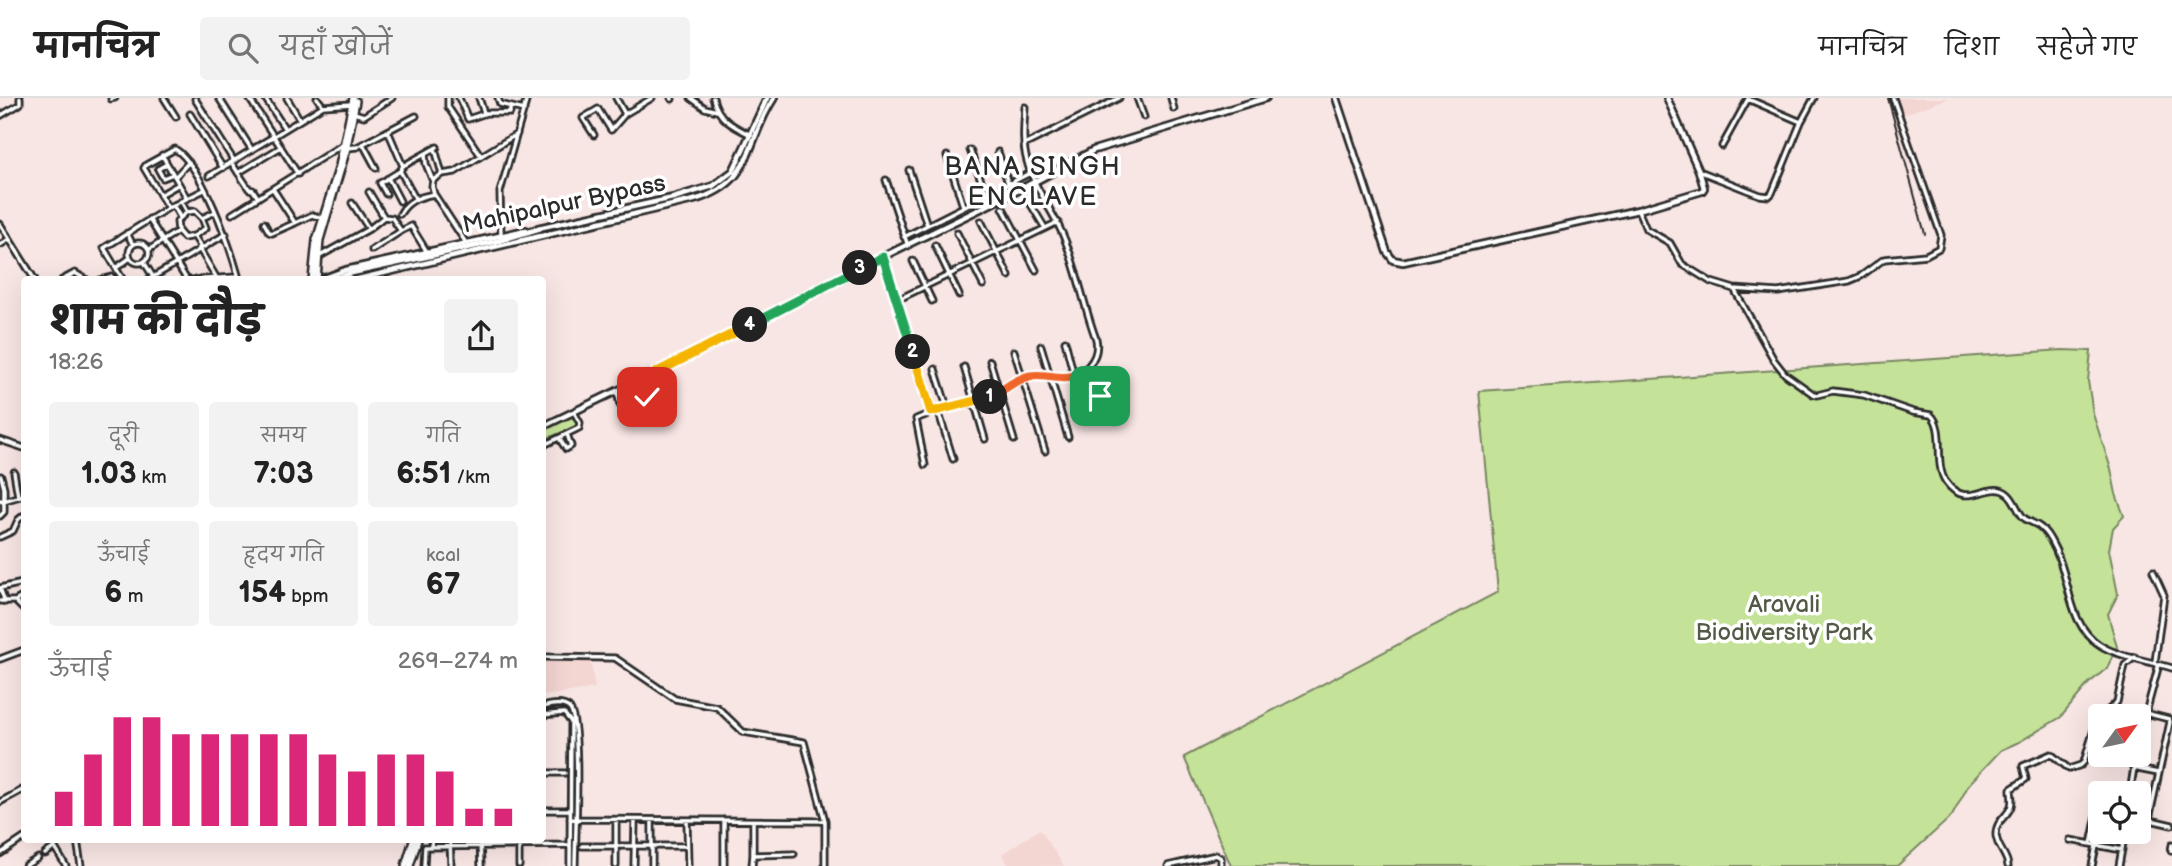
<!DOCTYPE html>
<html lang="hi">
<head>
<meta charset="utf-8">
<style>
	:root { --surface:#fff; --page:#f2f2f2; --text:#222; --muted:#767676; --line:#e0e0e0; --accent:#db2777 }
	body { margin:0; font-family:"Balsamiq Sans","Playpen Sans Deva",sans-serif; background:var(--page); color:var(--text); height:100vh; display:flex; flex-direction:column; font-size:26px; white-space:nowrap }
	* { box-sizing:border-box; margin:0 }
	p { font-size:23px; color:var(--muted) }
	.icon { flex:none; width:38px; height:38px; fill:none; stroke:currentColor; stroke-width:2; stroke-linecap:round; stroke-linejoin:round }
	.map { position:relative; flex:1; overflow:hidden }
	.drawer { position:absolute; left:21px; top:178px; width:525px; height:567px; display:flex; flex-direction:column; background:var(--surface); border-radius:7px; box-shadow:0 7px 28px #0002 }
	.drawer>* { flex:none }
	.needle { width:46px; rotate:57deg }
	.buttons { position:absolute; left:2088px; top:606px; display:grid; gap:14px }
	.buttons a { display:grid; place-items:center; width:63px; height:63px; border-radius:7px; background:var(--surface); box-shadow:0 7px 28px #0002; font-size:35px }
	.pin { position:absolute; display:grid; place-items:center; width:60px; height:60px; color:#fff; margin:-30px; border-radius:14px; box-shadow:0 4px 10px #0006 }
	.km { position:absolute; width:35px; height:35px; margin:-18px; border-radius:50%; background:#222; color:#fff; font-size:19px; line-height:35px; text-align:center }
	.round { display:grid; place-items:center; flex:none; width:74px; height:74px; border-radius:7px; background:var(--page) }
	.head { display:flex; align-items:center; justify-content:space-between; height:119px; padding:0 28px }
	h1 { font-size:38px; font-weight:800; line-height:52px }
	.figures { display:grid; grid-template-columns:repeat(3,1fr); gap:10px; height:119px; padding:7px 28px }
	.figures div { display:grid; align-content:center; border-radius:7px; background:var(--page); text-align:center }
	.figures b { font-size:30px; font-weight:800 }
	.figures small { font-size:19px; font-weight:400 }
	.figures p { font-size:19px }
	.chart { height:196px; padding:14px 28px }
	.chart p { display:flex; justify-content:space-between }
	.chart svg { width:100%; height:126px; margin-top:7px; stroke:var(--accent); stroke-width:6 }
	header { display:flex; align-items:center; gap:42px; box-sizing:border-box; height:98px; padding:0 35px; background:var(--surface); border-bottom:2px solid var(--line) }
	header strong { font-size:33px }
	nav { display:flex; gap:38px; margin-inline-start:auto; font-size:24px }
	.search { width:490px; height:63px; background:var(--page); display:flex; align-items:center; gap:18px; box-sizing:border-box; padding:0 24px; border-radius:7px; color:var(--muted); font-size:26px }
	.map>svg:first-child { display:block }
	.built { fill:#f3d5d1 }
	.green { fill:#c5e299; stroke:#788662; stroke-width:2 }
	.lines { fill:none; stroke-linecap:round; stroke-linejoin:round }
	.minor-casing { stroke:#2b2b2b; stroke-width:9 }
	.tertiary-casing { stroke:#2b2b2b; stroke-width:10 }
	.primary-casing { stroke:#2b2b2b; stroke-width:10 }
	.minor { stroke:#fff; stroke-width:3.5 }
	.tertiary { stroke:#fff; stroke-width:4.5 }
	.primary { stroke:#fff; stroke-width:5 }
	.rail { stroke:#2b2b2b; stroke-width:2 }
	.split-1-casing { stroke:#fff; stroke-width:14 }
	.split-2-casing { stroke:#fff; stroke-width:14 }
	.split-3-casing { stroke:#fff; stroke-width:14 }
	.split-4-casing { stroke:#fff; stroke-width:14 }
	.split-5-casing { stroke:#fff; stroke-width:14 }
	.split-1 { stroke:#f0652b; stroke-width:9 }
	.split-2 { stroke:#f5b400; stroke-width:9 }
	.split-3 { stroke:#22a559; stroke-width:9 }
	.split-4 { stroke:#22a559; stroke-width:9 }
	.split-5 { stroke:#f5b400; stroke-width:9 }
	.labels { text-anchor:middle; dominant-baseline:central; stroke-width:7; stroke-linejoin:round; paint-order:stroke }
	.street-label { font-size:24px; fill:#2b2b2b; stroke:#fff }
	.park-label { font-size:24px; fill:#525946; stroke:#fff }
	.neighbourhood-label { font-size:26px; letter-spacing:2px; fill:#2b2b2b; stroke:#fff }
</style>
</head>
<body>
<header>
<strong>मानचित्र</strong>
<div class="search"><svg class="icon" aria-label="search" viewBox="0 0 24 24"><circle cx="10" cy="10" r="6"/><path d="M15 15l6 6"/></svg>यहाँ खोजें</div>
<nav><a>मानचित्र</a><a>दिशा</a><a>सहेजे गए</a></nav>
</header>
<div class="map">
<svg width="2172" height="768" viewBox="0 0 2172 768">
	<rect width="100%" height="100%" fill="#f8e6e4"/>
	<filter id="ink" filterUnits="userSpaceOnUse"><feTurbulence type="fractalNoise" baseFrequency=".0143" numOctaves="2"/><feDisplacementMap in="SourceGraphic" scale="14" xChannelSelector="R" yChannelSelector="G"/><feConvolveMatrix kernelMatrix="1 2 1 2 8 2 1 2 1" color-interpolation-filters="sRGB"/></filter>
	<g filter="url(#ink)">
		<path class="built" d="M 1893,0 L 1949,0 L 1899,18 Z
			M 577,554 L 590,560 L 595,590 L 543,598 L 542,558 Z
			M 1040,731 L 1064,768 L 1009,768 L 1002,756 Z"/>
		<path class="green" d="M 2062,252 L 2091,253 L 2088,283 L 2093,316 L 2111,371 L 2116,396 L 2124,418 L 2113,430 L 2109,452 L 2118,496 L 2108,516 L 2117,549 L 2107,570 L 2088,586 L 2061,619 L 2019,644 L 2001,652 L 1969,686 L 1952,718 L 1897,768 L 1231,768 L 1184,659 L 1498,494 L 1479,293 Z
			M 571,317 L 577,327 L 575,329 L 543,342 L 543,331 Z"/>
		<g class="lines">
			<defs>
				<path id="minor" d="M 164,0 L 176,19
					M 219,0 L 252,52
					M 249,0 L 298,76
					M 265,0 L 285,31
					M 287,0 L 300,22
					M 317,0 L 323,8
					M 448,0 L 448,9 L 481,58
					M 459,0 L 468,21 L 486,15 L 510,15 L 510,9
					M 479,0 L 484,15
					M 498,0 L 500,6 L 524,12
					M 616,0 L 625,16
					M 671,0 L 672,1
					M 691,0 L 705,10 L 717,13
					M 713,0 C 718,21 732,28 751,37
					M 1137,0 L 1144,19
					M 1171,0 L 1174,11
					M 111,1 L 115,0
					M 195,1 L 234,63
					M 354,15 L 364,18 L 392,0
					M 190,16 L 223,70
					M 0,18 L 20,6 L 20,0
					M 388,33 L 403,68
					M 594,37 L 583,20 L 598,11 L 611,32 L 625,16 L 652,0
					M 363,46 L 376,70
					M 1024,47 L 1119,0
					M 1722,48 L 1748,1 L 1801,24
					M 347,50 L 357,49 L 416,18
					M 435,51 L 442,76
					M 970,52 L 986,96
					M 998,54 L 1008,85
					M 162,57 L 187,100
					M 425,57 L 426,66 L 432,81
					M 947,58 L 963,108
					M 167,66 L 158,71 L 163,80 L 173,76
					M 233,67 L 249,91 L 253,92 L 258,100
					M 909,72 L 927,127
					M 400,73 L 403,68 L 437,49
					M 1699,73 L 1760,97 L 1769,98 L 1772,95 L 1801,24 L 1814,0
					M 238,75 L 281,49
					M 209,78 L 323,8 L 352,6
					M 175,79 L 189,64
					M 388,80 L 400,103
					M 886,82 L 908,148
					M 273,91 L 295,125 L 312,117 L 322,120
					M 386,96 L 380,85 L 400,73 L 415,100
					M 160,97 L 179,86
					M 1027,100 L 1045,130
					M 181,103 L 187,114 L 177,123 L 178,133 L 184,140 L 194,138
					M 352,105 L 369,131
					M 173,107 L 180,119
					M 168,110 L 204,92
					M 1003,110 L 1036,172
					M 1638,112 L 1646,131 L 1670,145 L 1682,166 L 1711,184 L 1734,191 L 1778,194 L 1849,183 L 1861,178 L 1884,161 L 1926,157 L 1939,150 L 1941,137 L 1893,0
					M 187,114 L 195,113 L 202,120 L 215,114
					M 232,116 L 342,47
					M 400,116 C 408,102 419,99 434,96
					M 384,119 L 392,120 L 401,133 L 411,128 L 427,154
					M 149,121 L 187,182
					M 981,123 L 1009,178
					M 264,125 L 269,134 L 272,135 L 295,125
					M 0,126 L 35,182
					M 127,135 L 133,147
					M 957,135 L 983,187
					M 501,137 L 500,94 L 527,0
					M 904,139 L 1030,75
					M129 155a10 10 0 1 1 20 0a10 10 0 1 1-20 0Z
					M 466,145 L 434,96 L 432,88 L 433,82 L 442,76 L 455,74 L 517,36
					M 0,147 L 9,141
					M 935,147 L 959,197
					M 201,149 L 194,138 L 206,130 L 202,120
					M 199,150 L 216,179
					M 150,151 L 178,133
					M 372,152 L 401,133
					M 320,158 L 369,131 L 384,119 L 369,94
					M 883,159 L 931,314
					M 913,163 L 932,203
					M 144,164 L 155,182
					M 116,170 L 130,160
					M 62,182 L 75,175 L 87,182
					M 100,182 L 112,179
					M 123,182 L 104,150 L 168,110 L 144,70 L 146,67 L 175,51 C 202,68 229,145 238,177 L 236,179 L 190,182
					M 148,182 L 226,136
					M 1734,191 L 1774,262 L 1785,276 L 1813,296 L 1817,297 L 1833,293 L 1864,297 L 1913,314 L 1931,317 C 1946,331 1933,366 1946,384 C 1967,414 1990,380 2008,396 C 2015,402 2017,412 2023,419 C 2028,424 2036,425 2041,430 C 2048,435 2052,445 2056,453 C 2071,485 2068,527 2100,547 C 2118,559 2151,563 2172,570
					M 897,202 L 1058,124
					M 1065,243 L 1074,278 L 1088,313
					M 1041,248 L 1068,339
					M 1014,253 L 1045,353
					M 990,263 L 1014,342
					M 964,269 L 985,341
					M 935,271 L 947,309
					M 1077,282 L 1093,296 L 1109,299 L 1116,322
					M 617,293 L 620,307 L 623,309 L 659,294 L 661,291 L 655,275
					M 638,303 L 643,314 L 646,315 L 652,312 L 647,299
					M 938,312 L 953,361
					M 559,340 L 566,351 L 571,348 L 567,336
					M 0,342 L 24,350
					M 542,343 L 546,346 L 579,330 L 580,325 L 574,314
					M 925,367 L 916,321 C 941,310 965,308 989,299 C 1003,294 1014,282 1028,278 C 1050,272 1071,289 1089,267 C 1096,259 1098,251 1096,241 C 1084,209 1078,174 1065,142 C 1055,115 1034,91 1027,63 C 1022,46 1024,27 1025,9
					M 14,374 L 18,398
					M 0,402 L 3,403 L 24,397
					M 0,418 L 4,414 L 4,390 L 1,378
					M 0,439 L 13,433 L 18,422 L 24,417
					M 2153,473 L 2164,497 L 2155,564
					M 0,490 L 23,485
					M 0,490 L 5,504
					M 0,503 L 15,503 L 24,512
					M 15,503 L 24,498
					M 542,559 L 615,560 L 675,601 L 717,609 L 743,634 L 804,644 L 825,723 L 825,768
					M 0,561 L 24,552
					M 542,609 C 551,607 562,604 569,610 C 582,620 575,745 575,768
					M 2145,615 L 2169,621 L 2170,624 L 2149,721
					M 542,617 L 564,615 L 571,624 L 570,768
					M 2102,618 L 2117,604 L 2125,567 L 2135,559
					M 2138,645 L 2159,566
					M 2133,670 L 2158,675
					M 542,675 L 565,675
					M 2130,695 L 2136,656
					M 0,704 L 24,691
					M 542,712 L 570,712
					M 2138,719 L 2172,727
					M 570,721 L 825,723
					M 616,722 L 616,768
					M 687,722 L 688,768
					M 50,742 L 66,768
					M 77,742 L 81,768
					M 450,742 L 451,768
					M 480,742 L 481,768
					M 2070,742 L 2122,752
					M 2091,746 L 2100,703
					M 582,748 L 687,748
					M 431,749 L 432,742
					M 2171,753 L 2172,747
					M 0,756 L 24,740
					M 45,756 L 55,749
					M 753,757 L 753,723
					M 25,768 L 38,760
					M 424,768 L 425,749 L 570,747
					M 519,768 L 519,742
					M 634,768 L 635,722
					M 652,768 L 652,722
					M 724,768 L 724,722
					M 752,768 L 753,757 L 794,756
					M 1168,768 L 1216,757 L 1221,760 L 1221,768
					M 2008,768 C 2007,756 1997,750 1996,737 C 1996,721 2008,719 2011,708 C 2013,703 2011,696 2011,691 L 2026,681 L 2023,668 L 2051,656 L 2069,671 L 2081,667 L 2084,664 L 2096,625 L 2100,619
					M 2092,768 L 2096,748
					M 2119,768 L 2125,733"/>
				<path id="tertiary" d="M 1336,0 L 1387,154 L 1393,162 L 1403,164 L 1638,112 L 1702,93 L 1704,90 L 1699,73 L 1667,0
					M 538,130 L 673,100 L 713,88 L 733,73 L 767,0
					M 319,182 L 346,172 L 526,132
					M 354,182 L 694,102 C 755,85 745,43 774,0
					M 542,329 L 708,249 L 868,166 L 1021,91 L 1094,52 L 1266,0"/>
				<path id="primary" d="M 312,182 L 316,142 L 339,68 L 353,0
					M 317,182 L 320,142 L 346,54 L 356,3
					M 333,182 L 351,175 L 498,143 L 540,130
					M 405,768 L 413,742
					M 410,768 L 418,742"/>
			</defs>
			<use href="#minor" class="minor-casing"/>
			<use href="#tertiary" class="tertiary-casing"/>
			<use href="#primary" class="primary-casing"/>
			<use href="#minor" class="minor"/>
			<use href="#tertiary" class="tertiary"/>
			<use href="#primary" class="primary"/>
			<path class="rail" d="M 1888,0 L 1925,136"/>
		</g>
	</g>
	<g class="lines" filter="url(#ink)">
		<defs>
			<path id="split-1" d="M 990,299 C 1003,293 1015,281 1030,278 C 1045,275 1060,283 1074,278 L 1089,293 L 1100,298"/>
			<path id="split-2" d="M 913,254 L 931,314 L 990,299"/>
			<path id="split-3" d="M 860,170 L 883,159 L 913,254"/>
			<path id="split-4" d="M 750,227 L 860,170"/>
			<path id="split-5" d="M 647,299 L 661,293 L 655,275 L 750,227"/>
		</defs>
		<use href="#split-1" class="split-1-casing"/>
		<use href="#split-2" class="split-2-casing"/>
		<use href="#split-3" class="split-3-casing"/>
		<use href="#split-4" class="split-4-casing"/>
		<use href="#split-5" class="split-5-casing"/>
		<use href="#split-1" class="split-1"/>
		<use href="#split-2" class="split-2"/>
		<use href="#split-3" class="split-3"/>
		<use href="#split-4" class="split-4"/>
		<use href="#split-5" class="split-5"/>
	</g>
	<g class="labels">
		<g class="street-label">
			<text transform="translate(564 106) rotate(-12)">Mahipalpur Bypass</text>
		</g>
		<g class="park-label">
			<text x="1784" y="506">Aravali<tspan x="1784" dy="28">Biodiversity Park</tspan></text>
		</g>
		<g class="neighbourhood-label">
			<text x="1033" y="69">BANA SINGH<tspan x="1033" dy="30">ENCLAVE</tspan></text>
		</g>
	</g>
</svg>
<div class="buttons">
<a><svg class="needle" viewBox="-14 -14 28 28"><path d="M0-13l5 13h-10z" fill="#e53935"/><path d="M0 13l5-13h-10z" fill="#767676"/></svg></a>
<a><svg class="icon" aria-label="locate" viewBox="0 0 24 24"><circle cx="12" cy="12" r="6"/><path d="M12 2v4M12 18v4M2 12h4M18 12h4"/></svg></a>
</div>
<div class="pin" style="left:1100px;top:298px;background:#1e9e55"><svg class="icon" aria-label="arrive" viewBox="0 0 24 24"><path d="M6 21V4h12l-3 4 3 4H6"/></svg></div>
<div class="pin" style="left:647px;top:299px;background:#d93025"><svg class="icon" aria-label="check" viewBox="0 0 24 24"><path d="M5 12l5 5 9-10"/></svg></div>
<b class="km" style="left:990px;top:299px">1</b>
<b class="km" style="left:913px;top:254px">2</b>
<b class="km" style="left:860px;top:170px">3</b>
<b class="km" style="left:750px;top:227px">4</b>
<section class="drawer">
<div class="head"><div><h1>शाम की दौड़</h1><p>18:26</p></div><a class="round"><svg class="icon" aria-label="share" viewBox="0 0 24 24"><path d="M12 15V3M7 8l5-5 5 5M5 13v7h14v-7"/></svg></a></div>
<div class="figures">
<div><p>दूरी</p><b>1.03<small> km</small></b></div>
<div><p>समय</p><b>7:03</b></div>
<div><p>गति</p><b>6:51<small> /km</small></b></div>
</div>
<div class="figures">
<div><p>ऊँचाई</p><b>6<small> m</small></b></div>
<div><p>हृदय गति</p><b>154<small> bpm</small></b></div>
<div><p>kcal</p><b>67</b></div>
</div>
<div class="chart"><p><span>ऊँचाई</span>269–274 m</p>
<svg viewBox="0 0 160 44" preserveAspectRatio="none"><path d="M5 44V32M15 44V19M25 44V6M35 44V6M45 44V12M55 44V12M65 44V12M75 44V12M85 44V12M95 44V19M105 44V25M115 44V19M125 44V19M135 44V25M145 44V38M155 44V38"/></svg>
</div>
</section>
</div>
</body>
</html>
